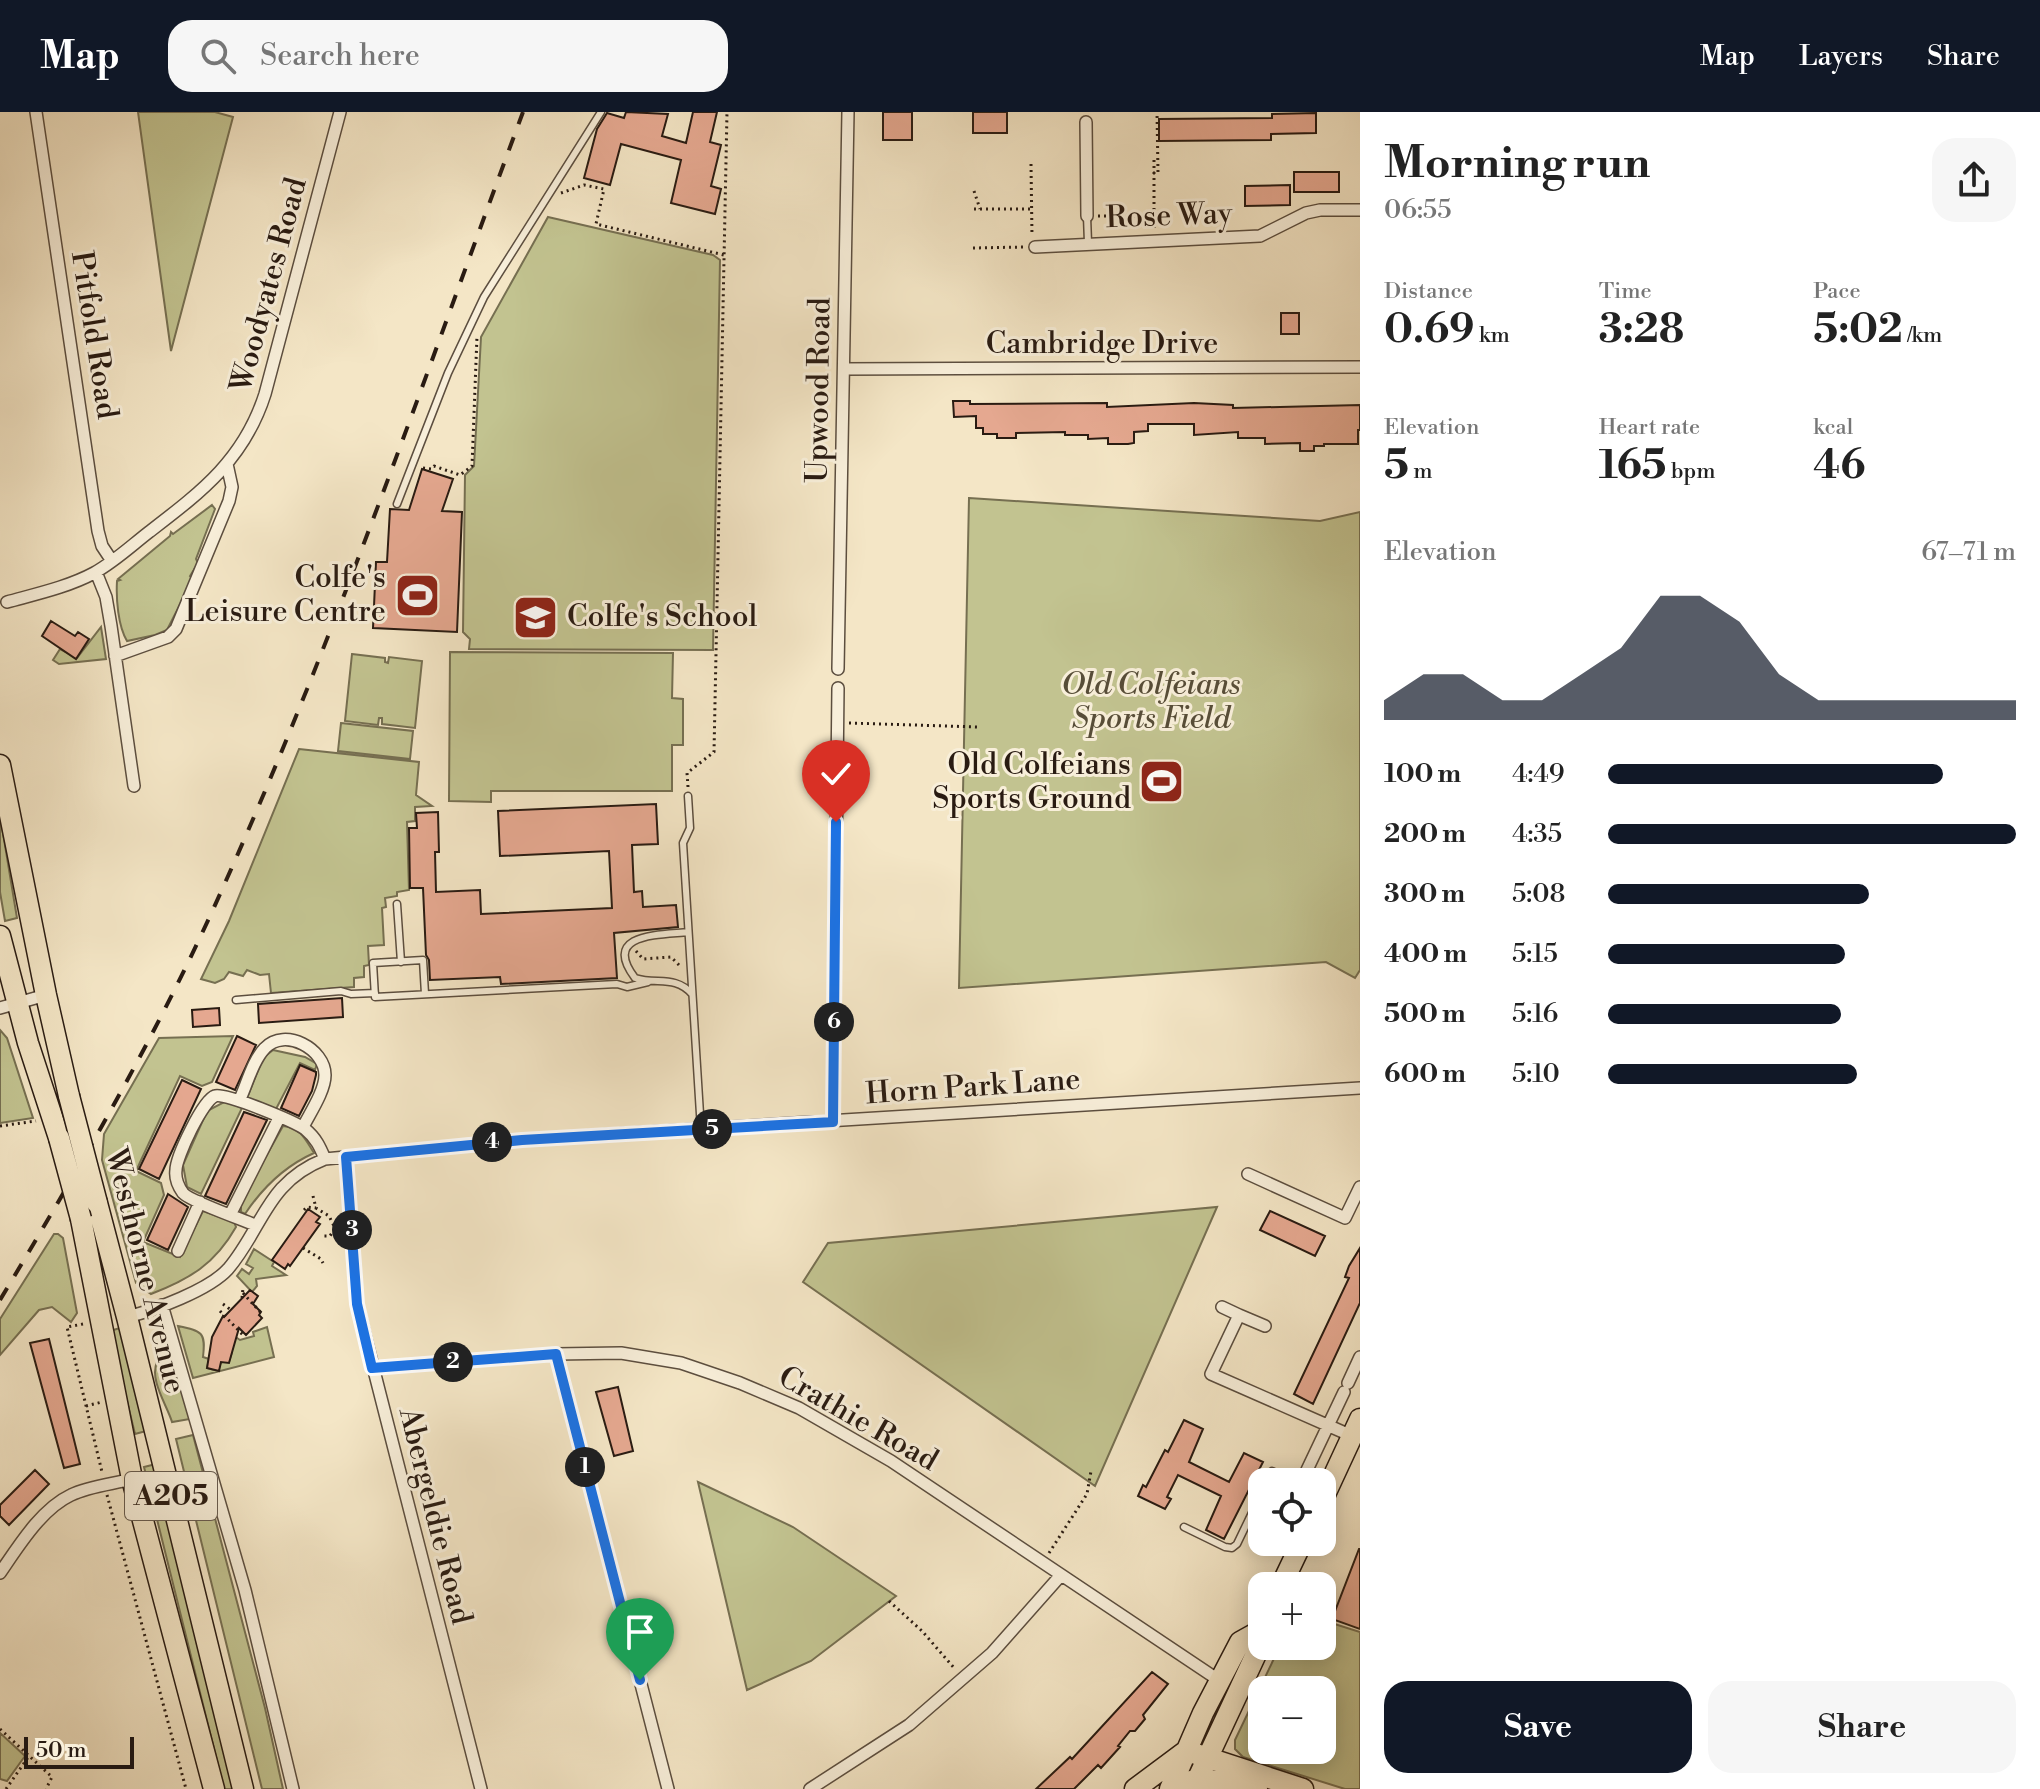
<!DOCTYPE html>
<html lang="en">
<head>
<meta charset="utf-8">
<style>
	:root { --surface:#fff; --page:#f6f6f6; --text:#222; --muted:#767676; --accent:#111827 }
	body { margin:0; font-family:"Libre Bodoni",serif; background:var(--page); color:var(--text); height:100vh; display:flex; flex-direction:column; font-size:30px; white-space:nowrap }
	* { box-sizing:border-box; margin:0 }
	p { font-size:26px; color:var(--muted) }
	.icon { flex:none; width:44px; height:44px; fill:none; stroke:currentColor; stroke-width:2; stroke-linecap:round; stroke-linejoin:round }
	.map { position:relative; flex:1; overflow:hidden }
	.sheet { display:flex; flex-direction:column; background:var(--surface); width:680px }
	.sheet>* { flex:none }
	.controls { position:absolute; left:1248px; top:1356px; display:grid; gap:16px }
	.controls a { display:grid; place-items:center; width:88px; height:88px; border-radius:16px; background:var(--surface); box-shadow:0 4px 20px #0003; font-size:40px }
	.scale { position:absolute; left:24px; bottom:20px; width:110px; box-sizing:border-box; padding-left:8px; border:4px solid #291b12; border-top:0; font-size:22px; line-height:28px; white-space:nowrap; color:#291b12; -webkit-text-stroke:6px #f8efda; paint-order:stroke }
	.pin { position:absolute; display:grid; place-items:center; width:68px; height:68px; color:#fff; margin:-82px -34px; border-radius:50% 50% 50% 0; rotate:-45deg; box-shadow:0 0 8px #0007 }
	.pin .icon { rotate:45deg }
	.km { position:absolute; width:40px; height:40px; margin:-20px; border-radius:50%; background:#222; color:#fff; font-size:22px; line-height:40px; text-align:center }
	.round { display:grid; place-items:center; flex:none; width:84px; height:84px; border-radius:24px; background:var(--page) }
	.summary { display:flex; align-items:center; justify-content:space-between; height:136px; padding:0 24px }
	h1 { font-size:44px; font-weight:700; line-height:60px }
	.stats { display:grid; grid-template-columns:repeat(3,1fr); gap:12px; height:136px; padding:8px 24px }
	.stats div { display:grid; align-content:center }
	.stats b { font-size:40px; font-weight:700 }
	.stats small { font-size:22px; font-weight:400 }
	.stats p { font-size:22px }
	.chart { height:224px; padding:16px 24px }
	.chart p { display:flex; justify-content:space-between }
	.chart svg { width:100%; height:144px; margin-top:8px; fill:var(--accent); opacity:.7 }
	.primary-button { display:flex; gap:16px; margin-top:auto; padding:16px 24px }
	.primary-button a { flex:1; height:92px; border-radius:24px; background:var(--accent); color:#fff; font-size:32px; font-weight:700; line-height:92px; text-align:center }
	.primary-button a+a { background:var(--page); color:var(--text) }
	ul { padding:0 24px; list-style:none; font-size:26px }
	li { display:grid; grid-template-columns:128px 96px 1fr; align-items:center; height:60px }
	li i { height:20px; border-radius:10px; background:var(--accent) }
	header { display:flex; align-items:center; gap:48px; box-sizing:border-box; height:112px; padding:0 40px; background:var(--accent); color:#fff }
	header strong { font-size:38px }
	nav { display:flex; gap:44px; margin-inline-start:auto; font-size:28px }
	.search { width:560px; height:72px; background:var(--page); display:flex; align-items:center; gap:20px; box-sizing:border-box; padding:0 28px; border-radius:24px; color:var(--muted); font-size:30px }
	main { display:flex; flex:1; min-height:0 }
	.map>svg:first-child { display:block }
	.green { fill:#c2c390; stroke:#766f51; stroke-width:2; fill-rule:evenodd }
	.building { fill:#e5a890; stroke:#291b12; stroke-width:2 }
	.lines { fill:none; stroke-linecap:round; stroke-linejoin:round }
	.lane-casing { stroke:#5c4e3f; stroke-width:9 }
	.street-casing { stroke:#5c4e3f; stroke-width:14 }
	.highway-casing { stroke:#291b12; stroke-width:23 }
	.path { stroke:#291b12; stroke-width:3; stroke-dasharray:2 4; stroke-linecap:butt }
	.lane { stroke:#f8efda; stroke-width:6 }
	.street { stroke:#f8efda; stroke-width:11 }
	.highway { stroke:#f4e6c6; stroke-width:20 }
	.rail { stroke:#291b12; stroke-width:4; stroke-dasharray:14 14; stroke-linecap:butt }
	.highway-bridge-casing { stroke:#291b12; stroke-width:23; stroke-linecap:butt }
	.highway-bridge { stroke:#f4e6c6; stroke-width:20 }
	.route-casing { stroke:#fff; stroke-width:16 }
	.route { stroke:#1a73e8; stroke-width:10 }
	.labels { text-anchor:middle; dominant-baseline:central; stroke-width:6; stroke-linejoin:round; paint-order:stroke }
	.shield { fill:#f8efda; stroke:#675b4e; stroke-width:2 }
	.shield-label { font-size:28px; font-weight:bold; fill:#291b12 }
	.street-label { font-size:30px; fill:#291b12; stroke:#f8efda }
	.poi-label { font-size:30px; fill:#291b12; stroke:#f8efda; text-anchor:end }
	.park-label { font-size:30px; font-style:italic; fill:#574d38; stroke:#f8efda }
</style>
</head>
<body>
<header>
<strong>Map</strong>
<div class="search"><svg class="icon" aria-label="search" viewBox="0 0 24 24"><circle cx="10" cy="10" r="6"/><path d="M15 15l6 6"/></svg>Search here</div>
<nav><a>Map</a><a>Layers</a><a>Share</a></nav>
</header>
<main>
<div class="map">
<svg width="1360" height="1677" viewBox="0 0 1360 1677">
	<rect width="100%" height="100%" fill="#f4e6c6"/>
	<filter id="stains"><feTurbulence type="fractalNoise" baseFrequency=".0025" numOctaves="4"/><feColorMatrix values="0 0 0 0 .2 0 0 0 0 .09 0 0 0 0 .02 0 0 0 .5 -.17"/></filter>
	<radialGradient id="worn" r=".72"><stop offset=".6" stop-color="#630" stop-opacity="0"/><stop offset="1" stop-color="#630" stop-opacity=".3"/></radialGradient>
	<path class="green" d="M 138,0 L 215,0 L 233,5 L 171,239 Z
		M 548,105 L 713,143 L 720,148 L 713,538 L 469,537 L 470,527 L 463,520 L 465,363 L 474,354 L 481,225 Z
		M 969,386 L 1320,409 L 1360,400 L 1360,858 L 1355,866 L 1326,850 L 959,876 Z
		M 212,393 L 215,397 L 196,447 L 198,451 L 190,464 L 193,467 L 167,518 L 155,523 L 127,529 C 118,514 116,487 117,469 L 120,468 L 118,467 L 170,424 L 171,420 L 173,422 Z
		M 101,515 L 106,547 L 59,552 L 53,548 L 60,537 L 77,546 Z
		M 450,540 L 673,541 L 672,586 L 683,587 L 683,633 L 672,633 L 672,679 L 491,679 L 491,690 L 449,689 Z
		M 352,542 L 385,546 L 385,550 L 388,551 L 389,545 L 422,549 L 415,616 L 382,612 L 382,606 L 379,606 L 378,613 L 345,609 Z
		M 341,611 L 413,619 L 410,647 L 338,639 Z
		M 299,637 L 419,650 L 416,683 L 432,694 L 415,695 L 415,709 L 407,710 L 409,778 L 397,780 L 397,784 L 385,786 L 386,795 L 382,796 L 384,833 L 368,834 L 369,853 L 364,854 L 364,865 L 354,866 L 354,875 L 271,881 L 269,862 L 260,863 L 247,858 L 243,864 L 229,860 L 224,867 L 215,871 L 201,867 L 229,809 Z
		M 0,703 L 17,806 L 5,809 L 0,780 Z
		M 0,918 L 7,926 L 33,1006 L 0,1011 Z
		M 233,924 L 212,970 L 202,974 L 180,964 L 136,1059 L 161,1071 L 164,1083 L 143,1130 L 180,1145 L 203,1099 L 234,1110 L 236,1115 C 215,1152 190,1167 151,1182 L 136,1171 L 102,1048 L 104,1022 L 159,926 Z
		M 273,938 L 305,945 L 317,952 L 315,958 L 300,951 L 276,997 L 247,986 L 263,946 Z
		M 226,989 L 242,996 L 201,1082 L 187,1075 L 183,1053 L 207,999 Z
		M 283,1014 C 301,1016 305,1027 314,1041 C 285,1054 263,1075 245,1102 L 241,1100 L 241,1089 Z
		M 1217,1095 L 1095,1374 L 803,1170 L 828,1131 Z
		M 54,1122 L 58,1122 L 63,1126 L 77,1201 L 71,1210 L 52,1195 L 39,1198 L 0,1243 L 0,1207 Z
		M 254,1137 L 274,1150 L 272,1154 L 286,1163 L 256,1167 L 257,1174 L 252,1180 L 237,1164 L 242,1157 L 249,1162 L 253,1156 L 246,1152 Z
		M 178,1214 C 202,1219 206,1220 203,1245 L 209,1247 L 207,1256 L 218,1259 L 221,1250 L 229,1250 L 232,1240 L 230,1221 L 240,1228 L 254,1224 L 253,1220 L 267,1215 L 274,1245 L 193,1266 Z
		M 120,1216 L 146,1319 L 135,1322 L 110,1219 Z
		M 173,1244 L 181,1246 L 185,1253 L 190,1307 L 172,1310 C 167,1293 149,1268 157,1250 Z
		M 193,1323 L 265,1596 L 283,1677 L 262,1677 L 176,1327 Z
		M 156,1352 L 237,1677 L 224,1677 L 144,1355 Z
		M 698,1370 L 793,1415 L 896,1484 L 811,1549 L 747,1578 Z
		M 1322,1508 L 1360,1520 L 1360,1677 L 1345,1677 L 1243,1645 L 1235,1637 L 1235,1628 L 1280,1534 L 1322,1534 ZM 1322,1578 L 1322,1638 L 1262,1638 L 1262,1578 Z
		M 0,1621 L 25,1644 L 7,1669 L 0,1667 Z"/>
	<path class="building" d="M 626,0 L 668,2 L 662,24 L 686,31 L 693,0 L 717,0 L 710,30 L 721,33 L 711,74 L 721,77 L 715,102 L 671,91 L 681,48 L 621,32 L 610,73 L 584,66 L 597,17 L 607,1 L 624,6 Z
		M 883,0 L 912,0 L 912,28 L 883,28 Z
		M 973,0 L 1007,0 L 1007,21 L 973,21 Z
		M 1316,1 L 1316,21 L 1271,22 L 1271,28 L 1159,29 L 1159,7 L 1272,6 L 1272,2 Z
		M 1294,60 L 1339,60 L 1339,80 L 1294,80 Z
		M 1290,73 L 1290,93 L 1245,94 L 1245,74 Z
		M 1281,201 L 1299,201 L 1299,222 L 1281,222 Z
		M 953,289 L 970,289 L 970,292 L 1107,291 L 1107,295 L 1194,291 L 1233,293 L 1233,296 L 1360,293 L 1360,318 L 1358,318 L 1358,332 L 1324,332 L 1324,334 L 1314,334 L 1314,339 L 1300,339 L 1300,331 L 1265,332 L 1265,326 L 1238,326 L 1238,320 L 1194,323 L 1194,312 L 1148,312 L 1148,319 L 1134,320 L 1134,331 L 1128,332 L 1108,332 L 1108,326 L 1088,327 L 1088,323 L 1065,323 L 1065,320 L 1016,321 L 1016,326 L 997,326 L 997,322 L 983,322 L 983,316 L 976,316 L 976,304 L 954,305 Z
		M 422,357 L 453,367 L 442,399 L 462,400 L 457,520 L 373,516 L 376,450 L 387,450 L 390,397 L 409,398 Z
		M 51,509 L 75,524 L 78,520 L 89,527 L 76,547 L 42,524 Z
		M 656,692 L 658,732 L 632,733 L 634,780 L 642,779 L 643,795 L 676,793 L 678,815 L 614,821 L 617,866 L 501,872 L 500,865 L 430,868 L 429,848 L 426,843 L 423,776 L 410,776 L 409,716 L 417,716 L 416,701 L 438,700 L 439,740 L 435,740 L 436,780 L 480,778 L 481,802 L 612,796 L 609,739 L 500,744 L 498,699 Z
		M 342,886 L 343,905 L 259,911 L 258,892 Z
		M 219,896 L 220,913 L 193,915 L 192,898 Z
		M 237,924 L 256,933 L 235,978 L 216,970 Z
		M 300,953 L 316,960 L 316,963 L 312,979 L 299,1004 L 281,996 Z
		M 182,968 L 201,977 L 159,1067 L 139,1057 Z
		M 244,1000 L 267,1008 L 226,1092 L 205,1084 Z
		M 168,1082 L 188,1095 L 168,1138 L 147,1128 Z
		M 308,1097 L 320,1105 L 316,1110 L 320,1112 L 290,1154 L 288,1152 L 285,1157 L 272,1148 Z
		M 1270,1099 L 1325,1124 L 1315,1144 L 1260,1118 Z
		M 1360,1136 L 1360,1191 L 1313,1292 L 1294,1282 L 1349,1166 L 1345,1165 L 1349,1154 Z
		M 250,1178 L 258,1184 L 253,1192 L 261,1200 L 259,1203 L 262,1206 L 246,1223 L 239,1216 L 229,1251 L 221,1250 L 219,1259 L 207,1256 L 212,1225 L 223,1204 L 224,1205 Z
		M 49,1227 L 80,1352 L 64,1356 L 30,1231 Z
		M 618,1275 L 633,1339 L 614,1344 L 596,1280 Z
		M 1184,1308 L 1203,1317 L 1189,1350 L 1229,1370 L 1244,1341 L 1263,1350 L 1224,1427 L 1206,1418 L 1221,1384 L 1178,1363 L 1167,1385 L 1171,1387 L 1165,1397 L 1138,1384 L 1143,1373 L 1146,1375 L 1165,1338 L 1168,1340 Z
		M 35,1358 L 49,1372 L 9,1413 L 0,1404 L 0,1393 Z
		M 1359,1437 L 1360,1437 L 1360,1517 L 1332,1507 Z
		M 1152,1560 L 1168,1572 L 1143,1603 L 1145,1607 L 1135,1619 L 1130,1619 L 1118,1634 L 1120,1635 L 1101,1656 L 1098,1653 L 1074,1677 L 1036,1677 L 1070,1645 L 1072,1647 Z"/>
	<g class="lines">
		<defs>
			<path id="lane" d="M 1087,104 L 1088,131
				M 397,392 L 448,261 L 484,185 L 601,0
				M 688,684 L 690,716 L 683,731 L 701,1018
				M 397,792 L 401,850
				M 688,820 C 660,823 601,821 635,866 C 657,873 675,863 692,882
				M 425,882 L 423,848 L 373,851 L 375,885 L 617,872 L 627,875 L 648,870
				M 236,888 L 341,879 L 351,882 L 375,881
				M 1267,1370 L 1272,1359 L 1295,1370
				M 1184,1415 L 1225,1435 L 1232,1436 L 1237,1432 L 1262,1380"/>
			<path id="street" d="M 36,0 L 98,419 L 102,434 L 112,449
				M 1086,10 L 1087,104
				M 1035,135 L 1260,124 L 1306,101 L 1320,98 L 1360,98
				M 844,257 L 1360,255
				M 96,460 L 106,485 L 111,514 L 134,674
				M 7,490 C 36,482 68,475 94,461 C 114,450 131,434 149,420 C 201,380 244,348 265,282 L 340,0
				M 115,544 L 168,525 L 176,517 L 229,389 L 232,375 L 227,352
				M 838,557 L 848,0
				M 0,896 L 46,883
				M 240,987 C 247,972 253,948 265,936 C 285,915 325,937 325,963 C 325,979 310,1001 303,1015
				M 833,1010 L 838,576
				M 346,1045 L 357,1192 L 481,1677
				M 1248,1062 L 1345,1106 L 1360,1075
				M 230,1103 L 279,1006
				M 255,1113 C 241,1107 190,1089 183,1081 C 178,1074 175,1065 176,1058 C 176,1045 203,988 215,984 C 225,980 295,1010 305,1017 C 316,1026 320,1035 325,1047
				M 178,1139 L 200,1090
				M 162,1193 L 245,1478 L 293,1677
				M 1222,1195 L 1239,1203
				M 127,1205 C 155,1198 209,1178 228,1157 C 263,1116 266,1070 325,1047 L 522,1028 L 1360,976
				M 1265,1214 L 1239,1203 L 1211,1262 L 1352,1324
				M 556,1242 L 668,1677
				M 372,1256 L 556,1242 L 621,1241 L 681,1251 L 740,1271 L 799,1296 L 891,1349 L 1220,1569
				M 1348,1271 L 1360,1245
				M 1307,1358 L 1344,1280
				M 0,1461 C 18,1435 41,1397 71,1383 C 89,1374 113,1372 132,1367
				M 810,1677 L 909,1613 L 992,1541 L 1061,1463"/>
			<path id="highway" d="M 0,653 L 46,883 L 69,984
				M 0,824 L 28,931 L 59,1026
				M 97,1091 L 127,1205 L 243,1677
				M 81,1107 L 132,1367 L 214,1677
				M 1322,1389 L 1360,1307
				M 1281,1474 L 1302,1430
				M 1196,1642 L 1303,1677
				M 1187,1671 L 1199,1666 L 1257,1677
				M 1135,1677 L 1186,1639
				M 1170,1677 L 1203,1601 L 1240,1530 L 1258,1520
				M 1193,1677 L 1257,1540 L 1258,1520 L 1262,1512"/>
		</defs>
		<use href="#lane" class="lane-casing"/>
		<use href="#street" class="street-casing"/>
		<use href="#highway" class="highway-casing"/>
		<path class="path" d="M 1031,52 L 1032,124
			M 1153,61 L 1158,61 L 1157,0
			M 974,79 L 980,97
			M 561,81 L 584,73 L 604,77 L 596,112 L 724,143
			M 974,97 L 1030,97
			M 1098,104 L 1154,104
			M 1154,116 L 1154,48 L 1158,48
			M 973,136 L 1024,135
			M 423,356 L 431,357 L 434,354 L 460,363 L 472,354 L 477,224
			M 849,611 L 977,615
			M 688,675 L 687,661 L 714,640 L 727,0
			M 636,839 L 643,847 L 671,845 L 681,855
			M 0,1014 L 36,1009
			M 313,1084 L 316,1096 L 329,1104 L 335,1116 L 330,1124 L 324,1124
			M 304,1098 L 307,1095 L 316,1096
			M 303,1136 L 321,1147 L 323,1151
			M 243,1181 L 262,1202
			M 242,1186 L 243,1176
			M 223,1192 L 231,1198
			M 220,1199 L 243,1223
			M 83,1212 L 67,1215 L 102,1360
			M 86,1294 L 102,1290
			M 107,1383 L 186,1677
			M 1049,1441 L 1087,1382 L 1091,1359
			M 889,1489 L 922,1519 L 955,1557
			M 0,1617 L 52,1665 L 46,1677
			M 6,1677 L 29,1644"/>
		<use href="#lane" class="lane"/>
		<use href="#street" class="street"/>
		<use href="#highway" class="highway"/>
		<path class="rail" d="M 0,1188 C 75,1063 149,937 210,804 C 330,542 423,269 523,0"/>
		<defs>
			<path id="highway-bridge" d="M 69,984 L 97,1091
				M 59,1026 L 81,1107"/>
		</defs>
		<use href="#highway-bridge" class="highway-bridge-casing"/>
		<use href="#highway-bridge" class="highway-bridge"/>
	</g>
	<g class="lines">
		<defs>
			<path id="route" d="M 640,1568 L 556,1242 L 372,1256 L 357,1192 L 346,1045 L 522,1028 L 833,1010 L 836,710"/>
		</defs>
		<use href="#route" class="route-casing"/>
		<use href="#route" class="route"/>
	</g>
	<defs>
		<symbol id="stadium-square" viewBox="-11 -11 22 22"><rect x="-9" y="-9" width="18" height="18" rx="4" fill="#8f2418" stroke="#f8efda"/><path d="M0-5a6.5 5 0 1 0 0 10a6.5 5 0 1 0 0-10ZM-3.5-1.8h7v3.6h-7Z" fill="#fff"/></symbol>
		<symbol id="school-square" viewBox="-11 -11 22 22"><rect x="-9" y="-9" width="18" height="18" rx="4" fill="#8f2418" stroke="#f8efda"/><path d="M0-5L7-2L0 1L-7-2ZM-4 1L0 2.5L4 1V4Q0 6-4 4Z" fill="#fff"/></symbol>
	</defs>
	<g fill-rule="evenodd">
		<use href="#stadium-square" x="392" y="458" width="51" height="51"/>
		<use href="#school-square" x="510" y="480" width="51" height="51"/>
		<use href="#stadium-square" x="1136" y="644" width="51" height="51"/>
	</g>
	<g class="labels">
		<rect class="shield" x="125" y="1360" width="92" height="48" rx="6"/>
		<g class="shield-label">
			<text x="171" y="1384">A205</text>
		</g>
		<g class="street-label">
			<text transform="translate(1169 104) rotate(-2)">Rose Way</text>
			<text transform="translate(269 173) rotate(-75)">Woodyates Road</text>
			<text transform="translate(94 223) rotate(81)">Pitfold Road</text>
			<text x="1102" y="232">Cambridge Drive</text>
			<text transform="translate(819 278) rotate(-89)">Upwood Road</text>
			<text transform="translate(973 975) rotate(-4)">Horn Park Lane</text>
			<text transform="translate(145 1159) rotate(76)">Westhorne Avenue</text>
			<text transform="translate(858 1307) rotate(30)">Crathie Road</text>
			<text transform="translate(435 1404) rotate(76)">Abergeldie Road</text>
		</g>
		<g class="poi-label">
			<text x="386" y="466">Colfe's<tspan x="386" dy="34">Leisure Centre</tspan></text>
			<text x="567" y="505" text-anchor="start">Colfe's School</text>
			<text x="1131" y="653">Old Colfeians<tspan x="1131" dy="34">Sports Ground</tspan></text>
		</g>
		<g class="park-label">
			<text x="1151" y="573">Old Colfeians<tspan x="1151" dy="34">Sports Field</tspan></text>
		</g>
	</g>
	<rect width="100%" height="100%" filter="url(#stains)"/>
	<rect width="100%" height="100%" fill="url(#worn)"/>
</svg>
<div class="controls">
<a><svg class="icon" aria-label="locate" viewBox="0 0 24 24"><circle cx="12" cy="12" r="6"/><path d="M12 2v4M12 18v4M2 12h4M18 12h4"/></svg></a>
<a>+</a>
<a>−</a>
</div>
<div class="scale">50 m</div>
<div class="pin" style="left:640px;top:1568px;background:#1e9e55"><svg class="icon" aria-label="arrive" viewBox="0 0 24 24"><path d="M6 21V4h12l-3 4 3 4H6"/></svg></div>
<div class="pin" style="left:836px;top:710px;background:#d93025"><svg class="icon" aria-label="check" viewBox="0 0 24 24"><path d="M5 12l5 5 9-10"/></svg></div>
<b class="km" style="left:585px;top:1355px">1</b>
<b class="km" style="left:453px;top:1250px">2</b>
<b class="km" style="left:352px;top:1118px">3</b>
<b class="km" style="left:492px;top:1030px">4</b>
<b class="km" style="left:712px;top:1017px">5</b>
<b class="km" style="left:834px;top:910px">6</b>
</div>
<section class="sheet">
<div class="summary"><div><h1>Morning run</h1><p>06:55</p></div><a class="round"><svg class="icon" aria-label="share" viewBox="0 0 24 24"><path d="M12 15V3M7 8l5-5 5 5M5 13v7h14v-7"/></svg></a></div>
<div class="stats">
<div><p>Distance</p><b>0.69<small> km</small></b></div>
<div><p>Time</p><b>3:28</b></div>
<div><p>Pace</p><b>5:02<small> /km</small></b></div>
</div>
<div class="stats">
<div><p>Elevation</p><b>5<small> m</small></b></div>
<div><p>Heart rate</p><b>165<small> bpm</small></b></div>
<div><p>kcal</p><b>46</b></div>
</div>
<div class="chart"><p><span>Elevation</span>67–71 m</p>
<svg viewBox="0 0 160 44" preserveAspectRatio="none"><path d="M0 44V38L10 30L20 30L30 38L40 38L50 30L60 22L70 6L80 6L90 14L100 30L110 38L120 38L130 38L140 38L150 38L160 38V44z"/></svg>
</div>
<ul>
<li><b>100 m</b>4:49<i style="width:82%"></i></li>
<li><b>200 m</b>4:35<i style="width:100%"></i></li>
<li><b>300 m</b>5:08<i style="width:64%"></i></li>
<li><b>400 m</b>5:15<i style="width:58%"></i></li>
<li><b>500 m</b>5:16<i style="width:57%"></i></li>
<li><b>600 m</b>5:10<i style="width:61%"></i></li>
</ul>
<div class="primary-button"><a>Save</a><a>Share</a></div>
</section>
</main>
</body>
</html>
